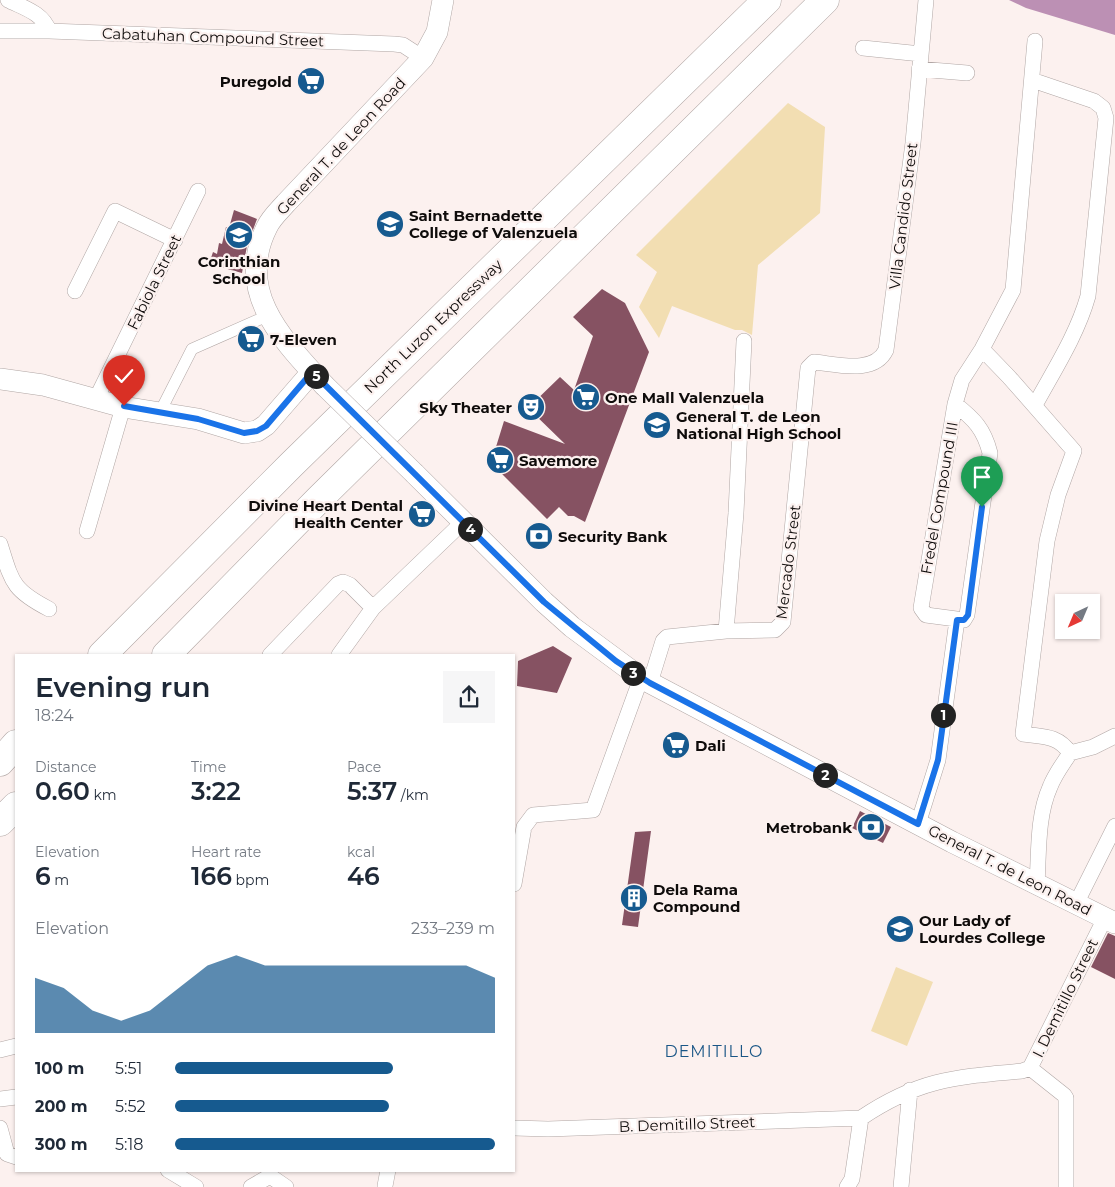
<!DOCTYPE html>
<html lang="en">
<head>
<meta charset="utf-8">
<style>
	:root { --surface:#fff; --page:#f6f6f7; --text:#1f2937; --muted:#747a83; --accent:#165a8f }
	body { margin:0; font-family:Montserrat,sans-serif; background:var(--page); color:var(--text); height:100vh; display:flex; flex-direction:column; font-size:19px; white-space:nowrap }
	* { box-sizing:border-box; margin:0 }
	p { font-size:16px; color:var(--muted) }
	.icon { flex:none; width:28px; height:28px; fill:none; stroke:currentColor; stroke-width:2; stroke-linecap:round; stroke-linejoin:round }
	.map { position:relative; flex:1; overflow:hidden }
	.side { position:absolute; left:15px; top:654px; width:500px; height:518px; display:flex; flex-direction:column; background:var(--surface); border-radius:0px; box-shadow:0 1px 4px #0004 }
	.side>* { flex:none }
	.needle { width:32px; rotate:224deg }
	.buttons { position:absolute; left:1055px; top:594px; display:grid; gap:10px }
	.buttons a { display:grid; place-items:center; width:45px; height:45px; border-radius:0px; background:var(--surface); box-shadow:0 1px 4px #0004; font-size:25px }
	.pin { position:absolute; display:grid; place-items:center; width:42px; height:42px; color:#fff; margin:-51px -21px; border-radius:50% 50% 50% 0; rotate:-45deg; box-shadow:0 0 5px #0007 }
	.pin .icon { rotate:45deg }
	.km { position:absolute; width:25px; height:25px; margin:-12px; border-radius:50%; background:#222; color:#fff; font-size:14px; line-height:25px; text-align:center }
	.round { display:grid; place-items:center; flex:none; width:52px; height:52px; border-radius:0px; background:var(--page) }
	.overview { display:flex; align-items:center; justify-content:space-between; height:85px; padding:0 20px }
	h1 { font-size:28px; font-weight:600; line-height:38px }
	.stats { display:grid; grid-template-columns:repeat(3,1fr); gap:8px; height:85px; padding:5px 20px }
	.stats div { display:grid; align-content:center }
	.stats b { font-size:25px; font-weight:600 }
	.stats small { font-size:14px; font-weight:400 }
	.stats p { font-size:14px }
	.chart { height:140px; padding:10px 20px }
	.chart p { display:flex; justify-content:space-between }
	.chart svg { width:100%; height:90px; margin-top:5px; fill:var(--accent); opacity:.7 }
	ul { padding:0 20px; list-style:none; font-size:16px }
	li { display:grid; grid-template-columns:80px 60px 1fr; align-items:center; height:38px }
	li i { height:12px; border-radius:6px; background:var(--accent) }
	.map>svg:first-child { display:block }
	.green { fill:#f2deb2 }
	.water { fill:#bc90b4 }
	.building { fill:#865262 }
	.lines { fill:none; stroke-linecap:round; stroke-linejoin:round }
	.pedestrian-casing { stroke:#b0a6a4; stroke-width:12 }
	.minor-casing { stroke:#b0a6a4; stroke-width:16 }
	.secondary-casing { stroke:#b0a6a4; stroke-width:22 }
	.motorway-casing { stroke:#b0a6a4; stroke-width:29 }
	.pedestrian { stroke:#fff; stroke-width:11 }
	.minor { stroke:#fff; stroke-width:15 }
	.secondary { stroke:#fff; stroke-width:21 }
	.motorway { stroke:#fff; stroke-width:28 }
	.secondary-bridge-casing { stroke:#b0a6a4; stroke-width:22; stroke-linecap:butt }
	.secondary-bridge { stroke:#fff; stroke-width:21 }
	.route-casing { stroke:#fff; stroke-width:10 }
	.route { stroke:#1a73e8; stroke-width:6 }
	.labels { text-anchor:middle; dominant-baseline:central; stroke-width:4.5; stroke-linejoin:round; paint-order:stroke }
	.street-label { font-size:15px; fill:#0f0c0b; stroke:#fcf1ef }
	.poi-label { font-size:15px; font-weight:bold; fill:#0f0c0b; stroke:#fcf1ef; text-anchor:start }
	.neighbourhood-label { font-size:16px; letter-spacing:1px; fill:#1a5686; stroke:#fcf1ef }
</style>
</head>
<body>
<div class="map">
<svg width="1115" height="1187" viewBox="0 0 1115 1187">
	<rect width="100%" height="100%" fill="#fcf1ef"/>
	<path class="green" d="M 788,103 L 825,127 L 820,213 L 758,265 L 752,335 L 742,330 L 735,330 L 672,306 L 659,338 L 639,307 L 657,272 L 636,255 Z
		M 896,967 L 933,982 L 907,1046 L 871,1031 Z"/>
	<path class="water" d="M 1009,0 L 1115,0 L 1115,35 L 1026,8 Z"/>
	<path class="building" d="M 234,210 L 257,219 L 247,246 L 242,273 L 209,264 L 213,252 L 217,254 L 219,243 L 222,244 L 226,227 L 229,228 Z
		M 602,289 L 625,303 L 649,352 L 585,522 L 574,516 L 568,516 L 559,507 L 547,519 L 491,463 L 504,421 L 565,444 L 528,408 L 560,377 L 574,390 L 593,336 L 573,317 Z
		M 553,646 L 572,658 L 557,693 L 517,686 L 518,661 Z
		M 860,811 L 891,827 L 883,843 L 852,828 Z
		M 651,831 L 638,927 L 622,925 L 635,832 Z
		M 1108,933 L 1115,936 L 1115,979 L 1091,967 Z"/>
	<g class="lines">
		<defs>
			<path id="pedestrian" d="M 160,412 L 192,349 L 267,316"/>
			<path id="minor" d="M 8,0 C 24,8 43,13 49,31
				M 0,31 L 49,31 L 394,44 L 403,45 L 423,58
				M 863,48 L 921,54
				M 919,69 L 967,73
				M 1032,80 L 1094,101 L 1103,108 L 1106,118 L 1088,296 C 1077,335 1054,370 1035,405
				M 75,291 L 115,211 L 175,240
				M 982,349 L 1009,377 L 1074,451 L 1058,495 L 1047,541 L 1023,734 C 1043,737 1058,735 1070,753
				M 96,399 L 198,191
				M 955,404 C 974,419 984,429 990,453 L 967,615 L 964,620 L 926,615 L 921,608 L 955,404 L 962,380 L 982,349 L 1013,290 L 1035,41
				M 87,531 L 123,407
				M 0,544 C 12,582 12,590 49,609
				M 726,631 L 736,513 L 744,341
				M 270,655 L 338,584 L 343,582 L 350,585 L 373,608
				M 339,655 L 373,608 L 463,522
				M 650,683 L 663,641 L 667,637 L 726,631 L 775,630 L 783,622 L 808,368 L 814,362 C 836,364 874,375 886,350 L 913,143 L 926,0
				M 918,824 L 938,760 L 957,620
				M 514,884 L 524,827 L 533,815 L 593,810 L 641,678
				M 1037,884 C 1039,853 1037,816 1050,787 C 1055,774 1063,764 1070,753 L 1093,747 L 1115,736
				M 1076,904 L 1115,826
				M 0,1050 L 16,1046
				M 1030,1068 L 1064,1095 L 1066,1098 L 1066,1187
				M 0,1099 L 16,1097
				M 0,1128 L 7,1154 L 16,1157
				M 514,1128 L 548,1129 L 861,1118
				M 168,1170 L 196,1187
				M 270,1176 L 286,1187
				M 385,1186 L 388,1170
				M 251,1187 L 270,1176
				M 847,1187 L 852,1179 L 861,1118 C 919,1079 955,1077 1022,1071 L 1030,1068 L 1105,918
				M 901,1187 L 910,1090"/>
			<path id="secondary" d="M 0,379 L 43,385 L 123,407 L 198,419 L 244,433 L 257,431 L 266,425 L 312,372
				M 324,385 C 283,340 234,292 267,227 C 271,218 280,210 286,203 L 423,58 L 437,32 L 443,0
				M 415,474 L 544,602 L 572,627 L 641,678 L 952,842 L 1115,923"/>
			<path id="motorway" d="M 102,655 L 291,465 L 767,0
				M 166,655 L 318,500 L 825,0
				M 0,762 L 16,744
				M 0,822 L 16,806"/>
		</defs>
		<use href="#pedestrian" class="pedestrian-casing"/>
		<use href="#minor" class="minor-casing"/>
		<use href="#secondary" class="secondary-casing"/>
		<use href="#motorway" class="motorway-casing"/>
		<use href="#pedestrian" class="pedestrian"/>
		<use href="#minor" class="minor"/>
		<use href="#secondary" class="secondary"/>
		<use href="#motorway" class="motorway"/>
		<defs>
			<path id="secondary-bridge" d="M 324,385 L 415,474"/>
		</defs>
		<use href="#secondary-bridge" class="secondary-bridge-casing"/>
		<use href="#secondary-bridge" class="secondary-bridge"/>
	</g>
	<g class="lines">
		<defs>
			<path id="route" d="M 124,406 L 198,419 L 244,433 L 257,431 L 266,426 L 312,372 L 544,602 L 616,661 L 650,683 L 918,824 L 938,760 L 957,620 L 964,620 L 968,615 L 982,507"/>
		</defs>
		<use href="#route" class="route-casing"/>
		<use href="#route" class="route"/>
	</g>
	<defs>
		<symbol id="supermarket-disc" viewBox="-11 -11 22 22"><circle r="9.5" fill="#165a8f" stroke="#fcf1ef"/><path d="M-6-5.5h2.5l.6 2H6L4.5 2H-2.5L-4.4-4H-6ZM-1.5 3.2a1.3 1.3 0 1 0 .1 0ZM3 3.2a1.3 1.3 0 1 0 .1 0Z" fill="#fff"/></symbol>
		<symbol id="university-disc" viewBox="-11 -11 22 22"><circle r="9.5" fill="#165a8f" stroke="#fcf1ef"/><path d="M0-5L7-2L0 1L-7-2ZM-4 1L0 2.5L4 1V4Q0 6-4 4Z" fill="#fff"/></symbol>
		<symbol id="school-disc" viewBox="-11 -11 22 22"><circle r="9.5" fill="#165a8f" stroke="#fcf1ef"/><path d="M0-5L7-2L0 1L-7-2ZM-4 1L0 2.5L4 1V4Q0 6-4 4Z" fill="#fff"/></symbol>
		<symbol id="theatre-disc" viewBox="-11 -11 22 22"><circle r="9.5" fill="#165a8f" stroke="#fcf1ef"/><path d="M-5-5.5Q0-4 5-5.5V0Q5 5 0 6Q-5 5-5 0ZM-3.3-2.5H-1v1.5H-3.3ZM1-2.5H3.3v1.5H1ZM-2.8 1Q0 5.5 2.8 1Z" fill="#fff"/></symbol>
		<symbol id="bank-disc" viewBox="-11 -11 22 22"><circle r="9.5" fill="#165a8f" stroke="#fcf1ef"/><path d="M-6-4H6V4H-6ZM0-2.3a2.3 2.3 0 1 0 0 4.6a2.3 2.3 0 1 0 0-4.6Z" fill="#fff"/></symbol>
		<symbol id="building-disc" viewBox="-11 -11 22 22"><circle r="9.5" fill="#165a8f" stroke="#fcf1ef"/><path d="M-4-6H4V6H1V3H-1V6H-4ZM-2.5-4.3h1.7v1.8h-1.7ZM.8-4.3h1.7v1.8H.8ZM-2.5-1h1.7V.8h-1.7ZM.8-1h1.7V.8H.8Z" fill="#fff"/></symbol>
	</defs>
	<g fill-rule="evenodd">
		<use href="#supermarket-disc" x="295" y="65" width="32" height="32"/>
		<use href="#university-disc" x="374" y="208" width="32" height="32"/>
		<use href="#school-disc" x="223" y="219" width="32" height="32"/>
		<use href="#supermarket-disc" x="235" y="323" width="32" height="32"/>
		<use href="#supermarket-disc" x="570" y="381" width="32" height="32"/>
		<use href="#theatre-disc" x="515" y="391" width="32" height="32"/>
		<use href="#school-disc" x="641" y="409" width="32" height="32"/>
		<use href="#supermarket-disc" x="484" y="444" width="32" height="32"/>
		<use href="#supermarket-disc" x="406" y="498" width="32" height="32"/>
		<use href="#bank-disc" x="523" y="520" width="32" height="32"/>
		<use href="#supermarket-disc" x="660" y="729" width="32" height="32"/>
		<use href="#bank-disc" x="855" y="811" width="32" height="32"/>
		<use href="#building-disc" x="618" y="882" width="32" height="32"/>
		<use href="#university-disc" x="884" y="913" width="32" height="32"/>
	</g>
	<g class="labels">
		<g class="street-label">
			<text transform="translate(213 37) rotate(2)">Cabatuhan Compound Street</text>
			<text transform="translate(341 146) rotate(-47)">General T. de Leon Road</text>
			<text transform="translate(903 216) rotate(-83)">Villa Candido Street</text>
			<text transform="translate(154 282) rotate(-64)">Fabiola Street</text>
			<text transform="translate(433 326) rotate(-44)">North Luzon Expressway</text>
			<text transform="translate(939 498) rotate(-80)">Fredel Compound III</text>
			<text transform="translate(788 562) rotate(-83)">Mercado Street</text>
			<text transform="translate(1010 870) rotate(27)">General T. de Leon Road</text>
			<text transform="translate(1065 998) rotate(-64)">I. Demitillo Street</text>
			<text transform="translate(687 1124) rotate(-2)">B. Demitillo Street</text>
		</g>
		<g class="poi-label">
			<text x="292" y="81" text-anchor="end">Puregold</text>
			<text x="409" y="215">Saint Bernadette<tspan x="409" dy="17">College of Valenzuela</tspan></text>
			<text x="239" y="261" text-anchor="middle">Corinthian<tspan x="239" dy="17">School</tspan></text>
			<text x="270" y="339">7-Eleven</text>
			<text x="605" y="397">One Mall Valenzuela</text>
			<text x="512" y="407" text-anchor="end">Sky Theater</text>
			<text x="676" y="416">General T. de Leon<tspan x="676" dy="17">National High School</tspan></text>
			<text x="519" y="460">Savemore</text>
			<text x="403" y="505" text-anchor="end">Divine Heart Dental<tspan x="403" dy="17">Health Center</tspan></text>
			<text x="558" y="536">Security Bank</text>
			<text x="695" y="745">Dali</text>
			<text x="852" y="827" text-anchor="end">Metrobank</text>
			<text x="653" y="889">Dela Rama<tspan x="653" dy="17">Compound</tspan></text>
			<text x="919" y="920">Our Lady of<tspan x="919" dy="17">Lourdes College</tspan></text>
		</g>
		<g class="neighbourhood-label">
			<text x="714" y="1051">DEMITILLO</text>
		</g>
	</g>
</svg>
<div class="buttons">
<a><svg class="needle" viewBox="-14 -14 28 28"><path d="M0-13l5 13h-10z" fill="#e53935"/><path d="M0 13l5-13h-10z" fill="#747a83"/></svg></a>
</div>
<div class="pin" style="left:982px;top:507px;background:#1e9e55"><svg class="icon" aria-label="arrive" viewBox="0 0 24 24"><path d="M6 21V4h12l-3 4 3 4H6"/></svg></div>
<div class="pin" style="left:124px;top:406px;background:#d93025"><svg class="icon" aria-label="check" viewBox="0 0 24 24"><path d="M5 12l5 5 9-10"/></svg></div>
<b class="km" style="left:943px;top:715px">1</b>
<b class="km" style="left:825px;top:775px">2</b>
<b class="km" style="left:633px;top:673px">3</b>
<b class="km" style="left:470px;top:529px">4</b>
<b class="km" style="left:316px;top:376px">5</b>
<section class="side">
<div class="overview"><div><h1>Evening run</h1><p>18:24</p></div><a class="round"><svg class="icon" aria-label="share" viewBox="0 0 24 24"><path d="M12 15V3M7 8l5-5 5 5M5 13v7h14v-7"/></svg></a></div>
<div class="stats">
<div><p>Distance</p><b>0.60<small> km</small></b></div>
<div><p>Time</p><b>3:22</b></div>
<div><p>Pace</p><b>5:37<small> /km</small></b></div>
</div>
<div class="stats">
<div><p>Elevation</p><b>6<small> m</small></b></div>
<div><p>Heart rate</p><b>166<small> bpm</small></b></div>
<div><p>kcal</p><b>46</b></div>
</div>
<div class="chart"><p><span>Elevation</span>233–239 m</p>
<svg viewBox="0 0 160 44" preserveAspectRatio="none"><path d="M0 44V17L10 22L20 33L30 38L40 33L50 22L60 11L70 6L80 11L90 11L100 11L110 11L120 11L130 11L140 11L150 11L160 17V44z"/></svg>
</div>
<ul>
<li><b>100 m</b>5:51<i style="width:68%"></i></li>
<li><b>200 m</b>5:52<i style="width:67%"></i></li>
<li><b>300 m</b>5:18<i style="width:100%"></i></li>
</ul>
</section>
</div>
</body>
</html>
